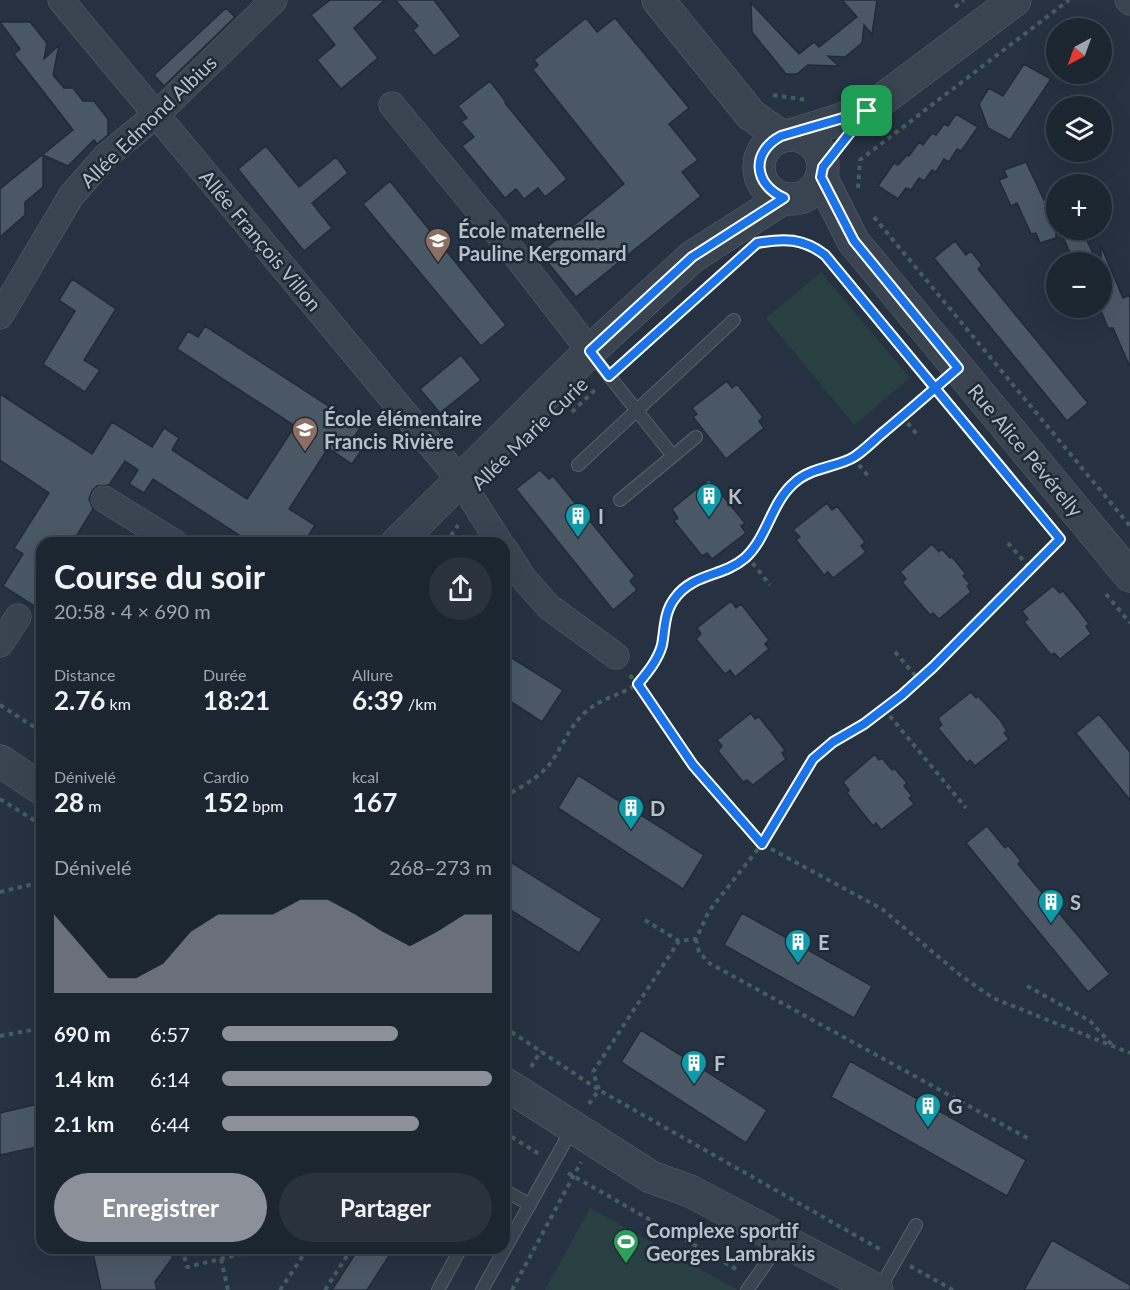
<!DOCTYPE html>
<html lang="fr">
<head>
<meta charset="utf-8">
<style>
	:root { --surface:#1c2631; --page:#29323d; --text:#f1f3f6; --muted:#a0a5ab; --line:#3a434d; --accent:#8c9099 }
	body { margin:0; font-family:Lato,sans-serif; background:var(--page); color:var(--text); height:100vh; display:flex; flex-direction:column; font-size:22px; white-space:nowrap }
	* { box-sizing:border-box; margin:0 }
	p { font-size:20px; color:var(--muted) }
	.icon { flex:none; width:33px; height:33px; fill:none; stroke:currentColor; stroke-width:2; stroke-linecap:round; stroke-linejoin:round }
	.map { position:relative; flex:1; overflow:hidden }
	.details { position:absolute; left:36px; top:537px; width:474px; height:717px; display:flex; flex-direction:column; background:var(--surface); border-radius:18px; box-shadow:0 6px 24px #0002,0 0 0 2px var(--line) }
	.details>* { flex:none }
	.needle { width:39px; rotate:221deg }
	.fabs { position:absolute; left:1046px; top:18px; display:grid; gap:12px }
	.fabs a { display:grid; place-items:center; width:66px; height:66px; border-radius:50%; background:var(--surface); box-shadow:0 6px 24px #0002,0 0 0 2px var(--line); font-size:30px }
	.pin { position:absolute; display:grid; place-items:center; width:51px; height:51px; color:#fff; margin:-26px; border-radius:12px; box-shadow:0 3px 9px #0006 }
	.round { display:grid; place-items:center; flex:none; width:63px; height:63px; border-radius:32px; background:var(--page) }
	.overview { display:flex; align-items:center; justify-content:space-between; height:102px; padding:0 18px }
	h1 { font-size:33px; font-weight:700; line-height:45px }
	.figures { display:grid; grid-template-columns:repeat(3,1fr); gap:9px; height:102px; padding:6px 18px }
	.figures div { display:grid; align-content:center }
	.figures b { font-size:26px; font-weight:700 }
	.figures small { font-size:16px; font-weight:400 }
	.figures p { font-size:16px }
	.chart { height:168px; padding:12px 18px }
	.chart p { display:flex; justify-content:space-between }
	.chart svg { width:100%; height:108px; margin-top:6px; fill:var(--accent); opacity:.7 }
	.primary-button { display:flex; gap:12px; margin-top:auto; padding:12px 18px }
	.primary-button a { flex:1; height:69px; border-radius:36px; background:var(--accent); color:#fff; font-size:24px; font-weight:700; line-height:69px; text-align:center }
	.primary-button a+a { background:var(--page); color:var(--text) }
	ul { padding:0 18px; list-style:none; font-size:20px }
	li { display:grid; grid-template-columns:96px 72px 1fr; align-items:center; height:45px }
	li i { height:15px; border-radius:8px; background:var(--accent) }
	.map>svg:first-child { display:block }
	.green { fill:#284042 }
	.building { fill:#4a5866; stroke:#212b38; stroke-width:1.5 }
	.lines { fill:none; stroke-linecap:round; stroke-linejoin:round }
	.service-casing { stroke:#58626e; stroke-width:14 }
	.minor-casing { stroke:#58626e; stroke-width:27 }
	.tertiary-casing { stroke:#58626e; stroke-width:33 }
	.path { stroke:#465d5e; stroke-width:4; stroke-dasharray:4.5 4.5; stroke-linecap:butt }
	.service { stroke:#3a4450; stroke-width:12 }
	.minor { stroke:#3a4450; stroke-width:26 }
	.tertiary { stroke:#3a4450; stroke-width:32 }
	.route-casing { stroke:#fff; stroke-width:12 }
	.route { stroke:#1a73e8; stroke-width:8 }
	.labels { text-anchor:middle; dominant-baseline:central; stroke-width:5; stroke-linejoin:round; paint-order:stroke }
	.street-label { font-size:20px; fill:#b7bfcb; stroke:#1f2936 }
	.poi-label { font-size:20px; font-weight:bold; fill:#b7bfcb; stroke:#1f2936; text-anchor:start }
</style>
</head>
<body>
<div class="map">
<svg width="1130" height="1290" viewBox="0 0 1130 1290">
	<rect width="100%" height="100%" fill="#263241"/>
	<path class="green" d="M 821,272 L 910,378 L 854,425 L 766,318 Z
		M 590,1208 L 738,1290 L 545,1290 Z"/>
	<path class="building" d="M 330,0 L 385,0 L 354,28 L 378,58 L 341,89 L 317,60 L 335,45 L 311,15 Z
		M 395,0 L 434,0 L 461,36 L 434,56 L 413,30 L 418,26 Z
		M 842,0 L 877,0 L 872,34 L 864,25 L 862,43 L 845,57 L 828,56 L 839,66 L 808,65 L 797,74 L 786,74 L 752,32 L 751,3 L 799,54 L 814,42 L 819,47 L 857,17 Z
		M 226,8 L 235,17 L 164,86 L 154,75 Z
		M 586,18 L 597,32 L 615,18 L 689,108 L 669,124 L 698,160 L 682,172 L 701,196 L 576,297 L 540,253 L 624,184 L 533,70 L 538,65 L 534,60 Z
		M 0,22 L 30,22 L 47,43 L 44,59 L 59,45 L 53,75 L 64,88 L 73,88 L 83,101 L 94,101 L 108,119 L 108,135 L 97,144 L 94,140 L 68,166 L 43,155 L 43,187 L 25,202 L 25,215 L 0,237 L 0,189 L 73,130 L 14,54 L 20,49 Z
		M 1024,64 L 1051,79 L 1010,140 L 988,128 L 979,104 L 989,88 L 1003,96 Z
		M 490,81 L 506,102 L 505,103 L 567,179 L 545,197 L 538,188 L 524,199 L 516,189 L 505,198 L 462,146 L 474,137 L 461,122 L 467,118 L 458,106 Z
		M 956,114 L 978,127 L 961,151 L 957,149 L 949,162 L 944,159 L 936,172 L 932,170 L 924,181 L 919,178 L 911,190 L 906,188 L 898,199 L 878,186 L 894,163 L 898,165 L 907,155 L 909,156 L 919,142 L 923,145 L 932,133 L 936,135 L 944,124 L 948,126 Z
		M 266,146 L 299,187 L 336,157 L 348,173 L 312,203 L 332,228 L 304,251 L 238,169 Z
		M 1026,162 L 1044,200 L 1056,196 L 1056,238 L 1040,243 L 1036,233 L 1031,234 L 1017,203 L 1011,206 L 999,180 L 1007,177 L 1004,170 Z
		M 390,181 L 506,325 L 481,346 L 363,204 Z
		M 1060,230 L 1082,230 L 1097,262 L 1074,262 Z
		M 955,241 L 966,255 L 971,251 L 982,265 L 978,269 L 1088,403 L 1067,421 L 934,258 Z
		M 1101,246 L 1123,298 L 1130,295 L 1130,367 L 1113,328 L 1108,328 L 1101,311 Z
		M 72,279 L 116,309 L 84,360 L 100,370 L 85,392 L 43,364 L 75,311 L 59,300 Z
		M 205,326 L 361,427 L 354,437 L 365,445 L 352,464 L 328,448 L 289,509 L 315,525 L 304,543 L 251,543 L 153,479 L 144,493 L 129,484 L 138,470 L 125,461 L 109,485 L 97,486 L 92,491 L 89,499 L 93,509 L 72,543 L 42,543 L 42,611 L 3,586 L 23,554 L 14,548 L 49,493 L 0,460 L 0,394 L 92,454 L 112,422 L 152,447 L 164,428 L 179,438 L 172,450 L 247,499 L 295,426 L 177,349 L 188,331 L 198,337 Z
		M 461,355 L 481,380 L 440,413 L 420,389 Z
		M 727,381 L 732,388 L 737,384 L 763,417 L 759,421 L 764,428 L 726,459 L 693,417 L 697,414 L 692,408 Z
		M 540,470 L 549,479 L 553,476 L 635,576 L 630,581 L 637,590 L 613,610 L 516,489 Z
		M 709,479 L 745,523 L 741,526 L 746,533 L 712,559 L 707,553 L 702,556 L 674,521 L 678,518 L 672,509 Z
		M 827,503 L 832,510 L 837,506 L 865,542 L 861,546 L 866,552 L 833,578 L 828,572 L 824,575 L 796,540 L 800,537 L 793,530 Z
		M 932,544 L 939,552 L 942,549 L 950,558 L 952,557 L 966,574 L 963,576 L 970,584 L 967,586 L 971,592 L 939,619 L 933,613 L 930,615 L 902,582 L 906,579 L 900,572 Z
		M 1053,586 L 1060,593 L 1063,591 L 1080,612 L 1089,624 L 1086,626 L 1091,634 L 1060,659 L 1054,653 L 1051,655 L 1024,622 L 1028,619 L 1022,611 Z
		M 731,601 L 736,608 L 741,604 L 769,640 L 765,644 L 769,649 L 735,677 L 730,670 L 725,674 L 696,639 L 701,634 L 697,628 Z
		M 504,653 L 563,690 L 542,722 L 504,697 Z
		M 971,692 L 976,698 L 978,696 L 1000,720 L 1007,731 L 1004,733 L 1009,739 L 975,766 L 970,760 L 967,763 L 938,728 L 942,725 L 938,718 Z
		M 751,713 L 755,719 L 759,717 L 785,750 L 782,753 L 786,759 L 753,785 L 747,780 L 743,782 L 718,751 L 722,746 L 717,740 Z
		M 1099,714 L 1130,752 L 1130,800 L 1076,733 Z
		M 875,754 L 879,760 L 882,758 L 892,770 L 895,769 L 907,783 L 904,786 L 912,796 L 909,798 L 914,804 L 881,830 L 876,823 L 873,826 L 847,793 L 849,790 L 843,782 Z
		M 578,775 L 704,855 L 683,889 L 558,808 Z
		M 987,826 L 1005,848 L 1008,845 L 1021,861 L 1018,864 L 1110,974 L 1088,992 L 966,843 Z
		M 504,858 L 602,919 L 579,953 L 504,906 Z
		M 742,913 L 872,986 L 854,1018 L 724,945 Z
		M 641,1030 L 767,1110 L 746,1143 L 621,1062 Z
		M 850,1061 L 1026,1160 L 1007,1196 L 831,1097 Z
		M 42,1103 L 42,1146 L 0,1155 L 0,1113 Z
		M 1052,1240 L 1130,1285 L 1130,1290 L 1024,1290 Z
		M 92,1248 L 160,1248 L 173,1257 L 155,1282 L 157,1290 L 101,1290 Z
		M 359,1248 L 394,1248 L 367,1290 L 332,1290 Z"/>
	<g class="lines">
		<defs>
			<path id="service" d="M 590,352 L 673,456
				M 578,465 L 734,320
				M 620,500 L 696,437
				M 504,1190 L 530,1205
				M 438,1290 L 461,1248
				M 482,1290 L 572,1129
				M 747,1290 L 782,1241
				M 879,1290 L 916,1225"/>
			<path id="minor" d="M 61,0 L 460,480 L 500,543
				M 1128,0 L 1130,2
				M 392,105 L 518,258 L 590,351
				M 0,316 L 71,196 L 106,156 L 157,114 L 274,0
				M 104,499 L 175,543
				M 504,548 L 524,579 L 549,607 L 616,656
				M 0,644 L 18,617"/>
			<path id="tertiary" d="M 658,0 L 751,115 L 781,136
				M 791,135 L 867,111 L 1015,0
				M759 167a32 32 0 1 1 64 0a32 32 0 1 1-64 0Z
				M 821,177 L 853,241 L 1130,576
				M 397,543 L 590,351 L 692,257 L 784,198
				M 0,761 L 42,789
				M 504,1083 L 651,1177 L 690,1191 L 877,1290"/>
		</defs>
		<use href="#service" class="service-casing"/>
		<use href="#minor" class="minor-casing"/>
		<use href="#tertiary" class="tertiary-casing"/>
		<path class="path" d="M 955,7 L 964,0
			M 773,95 L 807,100
			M 858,188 L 860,160 L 1069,0
			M 874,217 L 1130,526
			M 771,241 C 792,238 809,243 825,255 L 971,431
			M 622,364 L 728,269
			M 572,412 L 597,388
			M 902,416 L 919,437
			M 853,458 L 869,477
			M 446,543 L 458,525
			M 1008,543 L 1030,568
			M 747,556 L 770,585
			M 1106,594 L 1130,623
			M 895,652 L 919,680
			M 630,675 L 693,765 L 762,844 L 882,909 L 960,975 L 993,998 L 1130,1053
			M 0,705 L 42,732
			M 884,709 L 966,808
			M 504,797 C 519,788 537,779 549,765 C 563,747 569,725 588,710 C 610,692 633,696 651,668 C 668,641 659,612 683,589 C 699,574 724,575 744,559 C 769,539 770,500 797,480 C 813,468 833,467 851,459 C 860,455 869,445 876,438 C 896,422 915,405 935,388
			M 0,799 L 42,825
			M 0,892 L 42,882
			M 645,920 L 679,941
			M 696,939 L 699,952 L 709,963 L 1029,1139
			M 1027,986 L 1090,1021 L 1112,1045
			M 504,1027 L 599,1090 L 883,1251
			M 0,1036 L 42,1028
			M 531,1067 L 541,1051
			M 589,1104 L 599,1090 L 593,1072 L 679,941 L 696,939 L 709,911 L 762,844 L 813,759 L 833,742 L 863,724 L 902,695 L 933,667 L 1062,537
			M 504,1132 L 539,1154
			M 568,1173 L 738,1270
			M 182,1248 L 187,1267 L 266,1248
			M 221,1259 L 228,1290
			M 910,1266 L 953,1290
			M 280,1290 L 308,1248
			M 325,1290 L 352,1248
			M 512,1290 L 581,1162"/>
		<use href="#service" class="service"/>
		<use href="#minor" class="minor"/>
		<use href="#tertiary" class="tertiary"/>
	</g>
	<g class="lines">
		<defs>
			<path id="route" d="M 867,111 L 823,167 L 821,177 L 854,241 L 958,368 C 934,389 910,410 885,431 C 875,439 865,450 854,457 C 838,467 812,467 795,482 C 771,502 768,537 745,558 C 723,577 693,573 675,598 C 664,612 665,629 662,645 C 658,660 647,673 638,684 L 693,765 L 762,844 L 813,759 L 833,742 L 864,724 L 902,695 L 933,667 L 1060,539 L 825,255 C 803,238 784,238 757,243 L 609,376 L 590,351 L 692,257 L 784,198 C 753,184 751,152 781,136 L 867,111"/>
		</defs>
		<use href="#route" class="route-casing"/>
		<use href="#route" class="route"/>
	</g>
	<defs>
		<symbol id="school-pin" viewBox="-11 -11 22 30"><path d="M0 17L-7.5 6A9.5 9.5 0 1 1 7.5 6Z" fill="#8d6e63" stroke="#1f2936"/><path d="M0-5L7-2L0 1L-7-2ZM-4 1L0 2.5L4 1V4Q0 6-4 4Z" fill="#fff"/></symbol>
		<symbol id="building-pin" viewBox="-11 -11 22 30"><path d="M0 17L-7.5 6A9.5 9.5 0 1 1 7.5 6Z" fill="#0f9aa8" stroke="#1f2936"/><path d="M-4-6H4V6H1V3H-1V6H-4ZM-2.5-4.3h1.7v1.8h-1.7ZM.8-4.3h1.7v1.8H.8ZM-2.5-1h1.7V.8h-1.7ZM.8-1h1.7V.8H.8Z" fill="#fff"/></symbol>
		<symbol id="stadium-pin" viewBox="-11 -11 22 30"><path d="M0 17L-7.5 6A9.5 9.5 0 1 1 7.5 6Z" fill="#2e9e5b" stroke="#1f2936"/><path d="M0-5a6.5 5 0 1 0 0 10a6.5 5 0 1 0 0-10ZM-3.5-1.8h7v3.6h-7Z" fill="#fff"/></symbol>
	</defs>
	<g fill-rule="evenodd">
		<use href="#school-pin" x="423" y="226" width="30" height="40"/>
		<use href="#school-pin" x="290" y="415" width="30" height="40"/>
		<use href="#building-pin" x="694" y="481" width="30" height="40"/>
		<use href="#building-pin" x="563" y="501" width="30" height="40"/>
		<use href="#building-pin" x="616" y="793" width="30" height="40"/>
		<use href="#building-pin" x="1036" y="887" width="30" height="40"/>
		<use href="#building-pin" x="783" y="927" width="30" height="40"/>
		<use href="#building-pin" x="679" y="1048" width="30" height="40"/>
		<use href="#building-pin" x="913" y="1091" width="30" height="40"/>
		<use href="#stadium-pin" x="611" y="1227" width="30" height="40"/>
	</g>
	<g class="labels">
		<g class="street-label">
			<text transform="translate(148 121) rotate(-44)">Allée Edmond Albius</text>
			<text transform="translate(261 240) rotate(50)">Allée François Villon</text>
			<text transform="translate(529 433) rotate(-44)">Allée Marie Curie</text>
			<text transform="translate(1026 450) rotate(50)">Rue Alice Pévérelly</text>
		</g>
		<g class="poi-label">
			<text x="458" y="230">École maternelle<tspan x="458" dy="23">Pauline Kergomard</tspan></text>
			<text x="324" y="418">École élémentaire<tspan x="324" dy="23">Francis Rivière</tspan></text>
			<text x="728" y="496">K</text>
			<text x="598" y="516">I</text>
			<text x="650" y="808">D</text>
			<text x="1070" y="902">S</text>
			<text x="818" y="942">E</text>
			<text x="714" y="1063">F</text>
			<text x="948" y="1106">G</text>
			<text x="646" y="1230">Complexe sportif<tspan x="646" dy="23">Georges Lambrakis</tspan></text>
		</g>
	</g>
</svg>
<div class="fabs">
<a><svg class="needle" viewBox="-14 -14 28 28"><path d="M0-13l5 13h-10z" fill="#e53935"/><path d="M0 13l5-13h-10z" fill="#a0a5ab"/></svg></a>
<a><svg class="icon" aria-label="layers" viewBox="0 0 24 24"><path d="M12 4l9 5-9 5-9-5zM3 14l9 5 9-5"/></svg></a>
<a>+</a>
<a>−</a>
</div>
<div class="pin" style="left:867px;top:111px;background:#1e9e55"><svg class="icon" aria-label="arrive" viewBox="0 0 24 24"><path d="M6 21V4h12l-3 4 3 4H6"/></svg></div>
<section class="details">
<div class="overview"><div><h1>Course du soir</h1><p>20:58 · 4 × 690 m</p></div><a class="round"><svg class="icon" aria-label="share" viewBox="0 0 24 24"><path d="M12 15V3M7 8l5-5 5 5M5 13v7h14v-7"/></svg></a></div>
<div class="figures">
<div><p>Distance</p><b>2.76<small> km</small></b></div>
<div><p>Durée</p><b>18:21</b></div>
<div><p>Allure</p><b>6:39<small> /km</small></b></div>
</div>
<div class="figures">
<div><p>Dénivelé</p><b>28<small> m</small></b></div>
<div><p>Cardio</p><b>152<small> bpm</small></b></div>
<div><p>kcal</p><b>167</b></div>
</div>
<div class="chart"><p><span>Dénivelé</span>268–273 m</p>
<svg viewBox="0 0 160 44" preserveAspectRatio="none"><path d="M0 44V12L10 25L20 38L30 38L40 32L50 19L60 12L70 12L80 12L90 6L100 6L110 12L120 19L130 25L140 19L150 12L160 12V44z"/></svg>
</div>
<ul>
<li><b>690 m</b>6:57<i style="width:65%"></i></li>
<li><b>1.4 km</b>6:14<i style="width:100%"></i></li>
<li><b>2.1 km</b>6:44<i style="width:73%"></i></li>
</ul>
<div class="primary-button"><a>Enregistrer</a><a>Partager</a></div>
</section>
</div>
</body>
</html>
